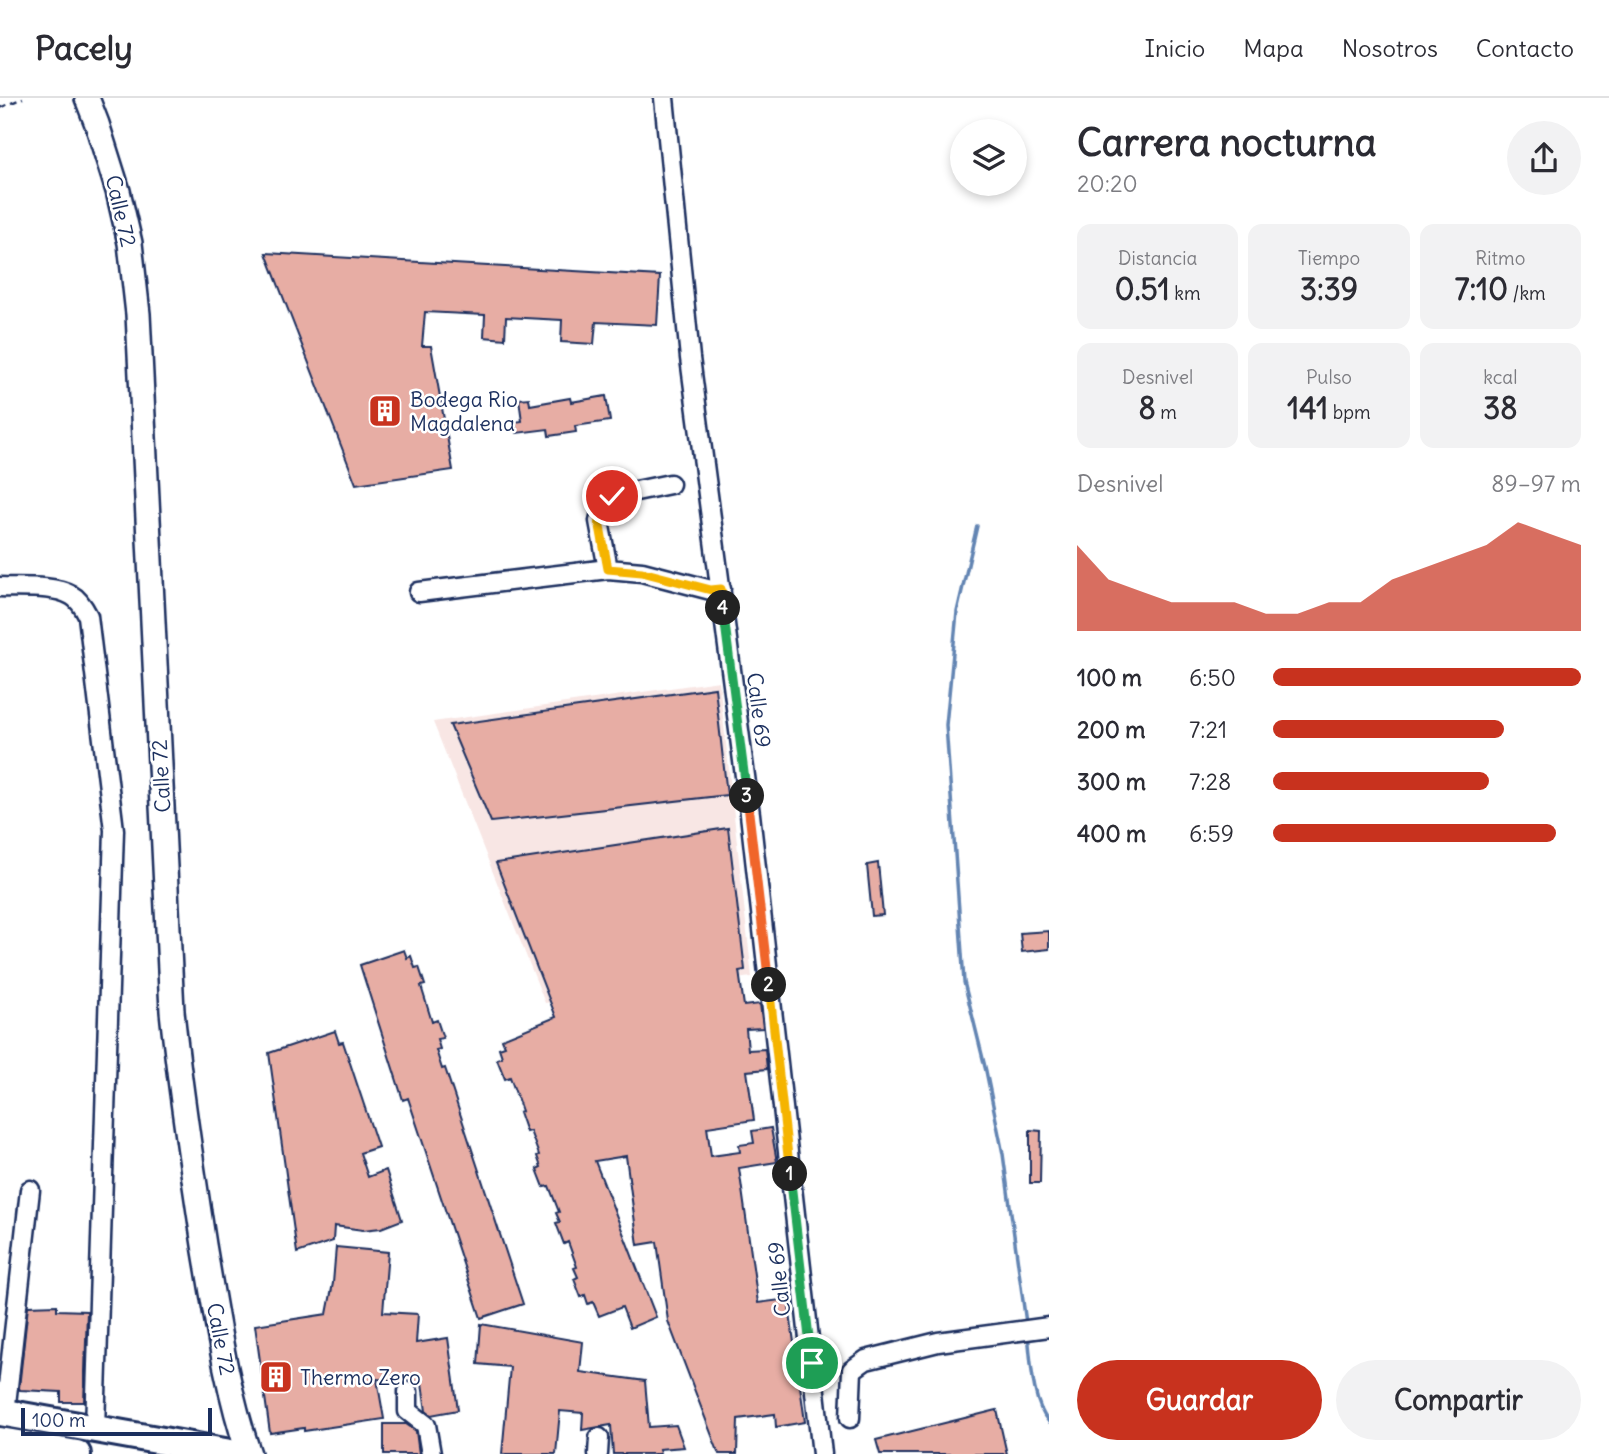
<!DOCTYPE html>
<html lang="es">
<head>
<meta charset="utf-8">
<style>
	:root { --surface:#fff; --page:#f2f2f3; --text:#2b2b33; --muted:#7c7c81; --line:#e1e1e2; --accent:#c8321e }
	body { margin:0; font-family:Delius,sans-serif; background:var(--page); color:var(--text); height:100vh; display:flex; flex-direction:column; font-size:26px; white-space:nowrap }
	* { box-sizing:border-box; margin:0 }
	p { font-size:23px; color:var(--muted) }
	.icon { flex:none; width:38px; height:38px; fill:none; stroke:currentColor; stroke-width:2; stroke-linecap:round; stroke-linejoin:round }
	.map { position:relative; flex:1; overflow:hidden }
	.details { display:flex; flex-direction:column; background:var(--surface); width:560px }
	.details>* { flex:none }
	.controls { position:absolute; left:950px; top:21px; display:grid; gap:14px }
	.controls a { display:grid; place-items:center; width:77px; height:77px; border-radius:50%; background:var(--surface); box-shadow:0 4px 10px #0003; font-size:35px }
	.scale { position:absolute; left:21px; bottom:18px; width:191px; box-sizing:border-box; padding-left:7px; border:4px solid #1b2f5e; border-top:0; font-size:19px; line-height:24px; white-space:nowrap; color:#1b2f5e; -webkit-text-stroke:5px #fff; paint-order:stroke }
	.pin { position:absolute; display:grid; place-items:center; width:60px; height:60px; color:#fff; margin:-30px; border:4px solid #fff; border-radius:50%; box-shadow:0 2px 7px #0007 }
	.km { position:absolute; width:35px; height:35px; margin:-18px; border-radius:50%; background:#222; color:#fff; font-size:19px; line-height:35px; text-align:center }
	.round { display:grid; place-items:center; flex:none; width:74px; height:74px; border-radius:37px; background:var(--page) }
	.summary { display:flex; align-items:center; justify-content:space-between; height:119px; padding:0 28px }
	h1 { font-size:38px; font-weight:800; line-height:52px }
	.figures { display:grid; grid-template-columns:repeat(3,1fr); gap:10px; height:119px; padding:7px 28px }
	.figures div { display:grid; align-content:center; border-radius:14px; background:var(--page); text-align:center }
	.figures b { font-size:30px; font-weight:800 }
	.figures small { font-size:19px; font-weight:400 }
	.figures p { font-size:19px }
	.chart { height:196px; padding:14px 28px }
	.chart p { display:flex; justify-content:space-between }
	.chart svg { width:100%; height:126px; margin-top:7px; fill:var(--accent); opacity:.7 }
	.action { display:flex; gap:14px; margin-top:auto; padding:14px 28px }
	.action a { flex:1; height:80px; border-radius:42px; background:var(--accent); color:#fff; font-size:28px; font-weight:800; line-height:80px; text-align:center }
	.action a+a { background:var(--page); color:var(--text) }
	ul { padding:0 28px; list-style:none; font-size:23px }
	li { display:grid; grid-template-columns:112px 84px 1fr; align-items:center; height:52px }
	li i { height:18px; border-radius:9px; background:var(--accent) }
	header { display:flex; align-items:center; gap:42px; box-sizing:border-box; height:98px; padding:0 35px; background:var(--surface); border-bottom:2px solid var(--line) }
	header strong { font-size:33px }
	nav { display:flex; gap:38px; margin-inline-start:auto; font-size:24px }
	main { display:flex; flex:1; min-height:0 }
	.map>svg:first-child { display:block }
	.built { fill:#f8e6e4 }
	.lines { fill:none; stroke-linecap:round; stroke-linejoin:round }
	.stream { stroke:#6385b3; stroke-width:3.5 }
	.building { fill:#e7ada4; stroke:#1b2f5e; stroke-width:2 }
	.minor-casing { stroke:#1b2f5e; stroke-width:23 }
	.major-casing { stroke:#1b2f5e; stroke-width:28 }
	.highway-casing { stroke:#1b2f5e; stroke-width:32 }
	.path { stroke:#1b2f5e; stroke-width:2.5; stroke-dasharray:7 5; stroke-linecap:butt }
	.minor { stroke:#fff; stroke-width:18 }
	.major { stroke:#fff; stroke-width:23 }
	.highway { stroke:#fff; stroke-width:26 }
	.split-1-casing { stroke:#fff; stroke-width:14 }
	.split-2-casing { stroke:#fff; stroke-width:14 }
	.split-3-casing { stroke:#fff; stroke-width:14 }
	.split-4-casing { stroke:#fff; stroke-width:14 }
	.split-5-casing { stroke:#fff; stroke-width:14 }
	.split-1 { stroke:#22a559; stroke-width:9 }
	.split-2 { stroke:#f5b400; stroke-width:9 }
	.split-3 { stroke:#f0652b; stroke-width:9 }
	.split-4 { stroke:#22a559; stroke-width:9 }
	.split-5 { stroke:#f5b400; stroke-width:9 }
	.labels { text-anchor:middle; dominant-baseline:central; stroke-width:5; stroke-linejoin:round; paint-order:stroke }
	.street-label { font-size:21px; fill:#1b2f5e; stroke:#fff }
	.poi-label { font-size:21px; fill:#1b2f5e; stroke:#fff; text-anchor:start }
</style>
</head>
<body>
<header>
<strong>Pacely</strong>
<nav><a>Inicio</a><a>Mapa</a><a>Nosotros</a><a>Contacto</a></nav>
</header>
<main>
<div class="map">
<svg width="1049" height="1356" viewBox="0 0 1049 1356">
	<rect width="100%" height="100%" fill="#fff"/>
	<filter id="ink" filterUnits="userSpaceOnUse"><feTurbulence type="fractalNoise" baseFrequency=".0143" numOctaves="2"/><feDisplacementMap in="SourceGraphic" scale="14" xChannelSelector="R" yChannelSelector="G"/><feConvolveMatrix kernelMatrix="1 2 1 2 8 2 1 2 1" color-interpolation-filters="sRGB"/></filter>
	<g filter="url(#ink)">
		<path class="built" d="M 719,583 L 752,879 L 545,905 L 433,624 Z"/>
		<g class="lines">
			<path class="stream" d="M 977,428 L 957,514 L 946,627 L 964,884 L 986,973 L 1003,1056 L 1026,1225
				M 1028,1236 C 1031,1262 1032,1305 1049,1324"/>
		</g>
		<path class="building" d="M 266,155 L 660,178 L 657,227 L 596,224 L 594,246 L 561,244 L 562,222 L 506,219 L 505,241 L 484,239 L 485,217 L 425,214 L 422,248 L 431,248 L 453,372 L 356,386 Z
			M 606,298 L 610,323 L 575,328 L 576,334 L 549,338 L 548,331 L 517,335 L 515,324 L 522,323 L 519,301 L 529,300 L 530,307 L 570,300 L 571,304 Z
			M 715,590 L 727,697 L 491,724 L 450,627 Z
			M 728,730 L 745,872 L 739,873 L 744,908 L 760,906 L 763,930 L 746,931 L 748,952 L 765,951 L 767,971 L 747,973 L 754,1022 L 707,1029 L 711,1058 L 740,1054 L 739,1047 L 754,1045 L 752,1033 L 771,1030 L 777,1064 L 739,1070 L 758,1205 L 788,1201 L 805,1324 L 776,1329 L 775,1316 L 738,1321 L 737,1356 L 719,1356 L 668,1223 L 657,1144 L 638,1147 L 626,1058 L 595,1063 L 656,1219 L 630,1230 L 622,1209 L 599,1218 L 593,1204 L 588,1206 L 585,1197 L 581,1199 L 574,1181 L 578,1179 L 574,1170 L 577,1169 L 568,1144 L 564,1146 L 556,1125 L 560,1124 L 556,1115 L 559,1114 L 549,1088 L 544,1089 L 537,1071 L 541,1069 L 537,1058 L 539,1057 L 530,1033 L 526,1034 L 519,1014 L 522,1013 L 510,979 L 505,981 L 497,961 L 502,959 L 499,950 L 505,948 L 502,941 L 556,919 L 496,765 Z
			M 878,765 L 883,817 L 872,818 L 867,767 Z
			M 1049,833 L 1049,851 L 1022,854 L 1020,835 Z
			M 404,852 L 407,860 L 411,858 L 415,870 L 419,869 L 425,887 L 421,888 L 432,924 L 437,922 L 443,940 L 437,941 L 440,951 L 436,952 L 442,971 L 445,970 L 523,1206 L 481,1220 L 408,1000 L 403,1002 L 360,867 Z
			M 335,933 L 339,945 L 343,944 L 378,1049 L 360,1055 L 368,1079 L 386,1072 L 402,1122 L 381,1130 L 363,1132 L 334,1128 L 333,1143 L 297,1155 L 269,955 Z
			M 1030,1032 L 1041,1033 L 1040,1085 L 1030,1085 Z
			M 336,1149 L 388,1154 L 383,1214 L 418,1216 L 416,1245 L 448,1240 L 458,1312 L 431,1317 L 426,1313 L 422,1285 L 409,1283 L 377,1281 L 384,1321 L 304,1333 L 304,1330 L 270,1335 L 255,1227 L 327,1216 L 333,1185 Z
			M 57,1207 L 57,1212 L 87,1213 L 84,1304 L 61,1304 L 61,1294 L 20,1292 L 19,1290 L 28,1208 Z
			M 481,1226 L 583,1244 L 580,1274 L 645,1283 L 649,1329 L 676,1327 L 684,1349 L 659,1351 L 660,1356 L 613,1356 L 611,1327 L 582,1332 L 583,1315 L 560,1313 L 556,1356 L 502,1356 L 510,1269 L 478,1266 Z
			M 997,1312 L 1007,1356 L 880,1356 L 876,1342 Z
			M 384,1326 L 406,1326 L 416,1333 L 419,1356 L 384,1356 Z"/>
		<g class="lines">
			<defs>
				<path id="minor" d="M 664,0 L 690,260 L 750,716 L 822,1356
					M 608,471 L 599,423 L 602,410 L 612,398 L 670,386
					M 0,489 C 20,490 54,487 71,497 C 79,501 84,510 88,518 L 114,732 L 95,1330
					M 419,494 L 608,471 L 642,474 L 711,492 L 721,491
					M 408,1294 L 408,1313 L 426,1327 L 431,1356
					M 5,1315 L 30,1092
					M 850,1320 L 852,1272 L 866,1262 L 938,1244 L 1049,1229
					M 598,1356 L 599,1340"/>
				<path id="major" d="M 87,0 L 97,26 L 118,93 L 130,145 L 138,216 L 172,913 C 180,991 192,1069 204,1147 C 216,1217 226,1289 249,1356"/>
				<path id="highway" d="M 0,1314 L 236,1356
					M 0,1343 L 77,1356"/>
			</defs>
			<use href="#minor" class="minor-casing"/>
			<use href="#major" class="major-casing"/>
			<use href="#highway" class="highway-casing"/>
			<path class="path" d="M 0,10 L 23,0"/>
			<use href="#minor" class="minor"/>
			<use href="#major" class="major"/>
			<use href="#highway" class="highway"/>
		</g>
	</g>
	<g class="lines" filter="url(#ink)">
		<defs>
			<path id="split-1" d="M 790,1076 L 812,1265"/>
			<path id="split-2" d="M 769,887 L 790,1076"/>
			<path id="split-3" d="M 747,698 L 769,887"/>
			<path id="split-4" d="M 723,510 L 747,698"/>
			<path id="split-5" d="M 612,398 L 602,411 L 599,423 L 608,471 L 642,474 L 711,492 L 721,491 L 723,510"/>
		</defs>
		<use href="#split-1" class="split-1-casing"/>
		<use href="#split-2" class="split-2-casing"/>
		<use href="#split-3" class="split-3-casing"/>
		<use href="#split-4" class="split-4-casing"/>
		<use href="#split-5" class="split-5-casing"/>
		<use href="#split-1" class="split-1"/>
		<use href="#split-2" class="split-2"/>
		<use href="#split-3" class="split-3"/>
		<use href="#split-4" class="split-4"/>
		<use href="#split-5" class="split-5"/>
	</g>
	<defs>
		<symbol id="building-square" viewBox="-11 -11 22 22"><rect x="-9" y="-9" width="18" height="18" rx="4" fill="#c8321e" stroke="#fff"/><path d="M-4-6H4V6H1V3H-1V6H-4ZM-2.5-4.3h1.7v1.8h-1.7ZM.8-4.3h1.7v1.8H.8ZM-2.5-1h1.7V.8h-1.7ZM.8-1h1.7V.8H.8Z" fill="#fff"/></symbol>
	</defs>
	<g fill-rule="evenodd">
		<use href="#building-square" x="366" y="294" width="38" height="38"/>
		<use href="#building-square" x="257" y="1260" width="38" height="38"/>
	</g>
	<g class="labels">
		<g class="street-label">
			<text transform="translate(121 113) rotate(77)">Calle 72</text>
			<text transform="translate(759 612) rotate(83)">Calle 69</text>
			<text transform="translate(161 678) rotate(-93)">Calle 72</text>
			<text transform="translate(779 1181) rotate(-96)">Calle 69</text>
			<text transform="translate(221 1241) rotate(79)">Calle 72</text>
		</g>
		<g class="poi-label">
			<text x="410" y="301">Bodega Rio<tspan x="410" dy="24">Magdalena</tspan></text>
			<text x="300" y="1279">Thermo Zero</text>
		</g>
	</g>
</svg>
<div class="controls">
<a><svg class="icon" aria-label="layers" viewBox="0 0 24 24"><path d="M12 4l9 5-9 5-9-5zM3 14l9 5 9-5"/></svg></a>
</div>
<div class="scale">100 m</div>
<div class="pin" style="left:812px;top:1265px;background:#1e9e55"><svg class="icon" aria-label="arrive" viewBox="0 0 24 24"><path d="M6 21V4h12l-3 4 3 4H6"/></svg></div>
<div class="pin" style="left:612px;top:398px;background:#d93025"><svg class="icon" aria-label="check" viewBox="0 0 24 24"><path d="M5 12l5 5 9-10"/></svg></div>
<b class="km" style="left:790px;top:1076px">1</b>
<b class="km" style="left:769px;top:887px">2</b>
<b class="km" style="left:747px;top:698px">3</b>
<b class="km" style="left:723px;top:510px">4</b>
</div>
<section class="details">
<div class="summary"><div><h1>Carrera nocturna</h1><p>20:20</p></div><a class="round"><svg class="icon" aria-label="share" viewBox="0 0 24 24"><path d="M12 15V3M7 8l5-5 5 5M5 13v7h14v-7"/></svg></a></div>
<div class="figures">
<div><p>Distancia</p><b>0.51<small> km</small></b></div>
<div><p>Tiempo</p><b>3:39</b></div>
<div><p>Ritmo</p><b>7:10<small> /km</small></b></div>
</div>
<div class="figures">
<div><p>Desnivel</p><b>8<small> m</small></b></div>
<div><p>Pulso</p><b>141<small> bpm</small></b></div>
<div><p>kcal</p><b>38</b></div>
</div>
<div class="chart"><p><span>Desnivel</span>89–97 m</p>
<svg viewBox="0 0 160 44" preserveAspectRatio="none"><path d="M0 44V14L10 26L20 30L30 34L40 34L50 34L60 38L70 38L80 34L90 34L100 26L110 22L120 18L130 14L140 6L150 10L160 14V44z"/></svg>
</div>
<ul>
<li><b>100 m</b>6:50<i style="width:100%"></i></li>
<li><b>200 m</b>7:21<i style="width:75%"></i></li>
<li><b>300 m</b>7:28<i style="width:70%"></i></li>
<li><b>400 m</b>6:59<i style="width:92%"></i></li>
</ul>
<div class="action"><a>Guardar</a><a>Compartir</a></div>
</section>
</main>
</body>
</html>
